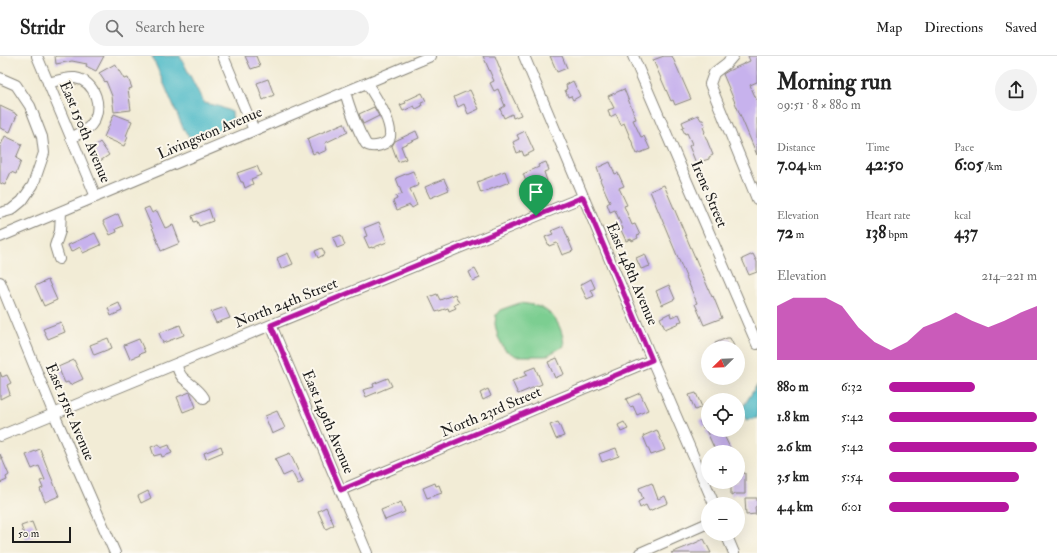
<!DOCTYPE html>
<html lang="en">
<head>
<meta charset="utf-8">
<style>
	:root { --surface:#fff; --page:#f2f2f2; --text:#222; --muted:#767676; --line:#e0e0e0; --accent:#b5179e }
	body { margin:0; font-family:"IM FELL Double Pica",serif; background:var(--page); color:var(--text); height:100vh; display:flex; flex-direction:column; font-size:15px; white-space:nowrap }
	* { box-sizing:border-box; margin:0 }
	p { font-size:13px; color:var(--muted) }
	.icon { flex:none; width:22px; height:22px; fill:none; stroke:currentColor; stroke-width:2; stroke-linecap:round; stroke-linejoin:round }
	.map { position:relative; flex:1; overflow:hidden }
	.side { display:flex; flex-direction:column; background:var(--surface); width:300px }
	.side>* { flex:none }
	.needle { width:26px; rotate:247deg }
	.buttons { position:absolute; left:701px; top:285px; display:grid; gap:8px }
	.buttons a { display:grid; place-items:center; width:44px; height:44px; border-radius:50%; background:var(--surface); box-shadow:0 4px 16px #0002; font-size:20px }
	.scale { position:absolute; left:12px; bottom:10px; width:59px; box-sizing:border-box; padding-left:4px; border:2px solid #1c1c1c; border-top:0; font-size:11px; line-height:14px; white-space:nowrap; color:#1c1c1c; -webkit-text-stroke:3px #fbf7ec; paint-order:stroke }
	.pin { position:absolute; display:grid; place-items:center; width:34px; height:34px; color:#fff; margin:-41px -17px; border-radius:50% 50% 50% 0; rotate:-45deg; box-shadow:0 0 4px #0007 }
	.pin .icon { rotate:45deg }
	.round { display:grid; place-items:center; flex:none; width:42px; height:42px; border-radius:21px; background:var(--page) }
	.headline { display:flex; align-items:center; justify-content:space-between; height:68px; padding:0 20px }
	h1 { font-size:22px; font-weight:700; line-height:30px }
	.stats { display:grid; grid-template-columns:repeat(3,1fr); gap:6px; height:68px; padding:4px 20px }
	.stats div { display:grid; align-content:center }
	.stats b { font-size:17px; font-weight:700 }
	.stats small { font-size:11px; font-weight:400 }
	.stats p { font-size:11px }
	.chart { height:112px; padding:8px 20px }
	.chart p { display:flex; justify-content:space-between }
	.chart svg { width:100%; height:72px; margin-top:4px; fill:var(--accent); opacity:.7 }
	ul { padding:0 20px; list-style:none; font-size:13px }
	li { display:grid; grid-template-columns:64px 48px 1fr; align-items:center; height:30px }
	li i { height:10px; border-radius:5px; background:var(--accent) }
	header { display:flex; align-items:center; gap:24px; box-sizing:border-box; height:56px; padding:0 20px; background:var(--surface); border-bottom:1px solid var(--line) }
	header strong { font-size:19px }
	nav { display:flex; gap:22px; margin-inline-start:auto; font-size:14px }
	.search { width:280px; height:36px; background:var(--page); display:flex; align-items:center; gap:10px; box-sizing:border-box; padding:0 14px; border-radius:22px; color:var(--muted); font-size:15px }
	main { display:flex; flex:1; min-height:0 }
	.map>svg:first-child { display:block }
	.green { fill:#7bce91; stroke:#4c7556 }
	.water { fill:#4dbac7; stroke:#346b72 }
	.building { fill:#c7b2ed }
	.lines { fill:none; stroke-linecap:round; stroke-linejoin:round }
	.minor-casing { stroke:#878479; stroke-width:12 }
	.minor { stroke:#fff; stroke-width:10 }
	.route-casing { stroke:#fff; stroke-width:8 }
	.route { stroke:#b5179e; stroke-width:5 }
	.labels { text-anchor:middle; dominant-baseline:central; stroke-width:4; stroke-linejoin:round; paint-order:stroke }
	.street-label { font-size:15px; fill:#1c1c1c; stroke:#fbf7ec }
</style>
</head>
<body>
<header>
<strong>Stridr</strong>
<div class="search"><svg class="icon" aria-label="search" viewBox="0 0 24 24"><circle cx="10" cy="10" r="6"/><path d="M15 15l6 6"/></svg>Search here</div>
<nav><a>Map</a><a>Directions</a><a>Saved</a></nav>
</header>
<main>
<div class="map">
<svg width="757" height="497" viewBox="0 0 757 497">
	<rect width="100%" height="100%" fill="#fbf7ec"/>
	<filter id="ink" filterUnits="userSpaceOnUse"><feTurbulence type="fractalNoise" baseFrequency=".025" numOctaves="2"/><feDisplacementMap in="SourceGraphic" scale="8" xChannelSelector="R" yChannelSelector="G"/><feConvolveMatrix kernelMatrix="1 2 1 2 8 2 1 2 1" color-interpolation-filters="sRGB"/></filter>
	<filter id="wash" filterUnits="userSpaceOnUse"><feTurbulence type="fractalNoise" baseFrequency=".012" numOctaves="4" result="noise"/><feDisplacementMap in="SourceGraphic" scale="16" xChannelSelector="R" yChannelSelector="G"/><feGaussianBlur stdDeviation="0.9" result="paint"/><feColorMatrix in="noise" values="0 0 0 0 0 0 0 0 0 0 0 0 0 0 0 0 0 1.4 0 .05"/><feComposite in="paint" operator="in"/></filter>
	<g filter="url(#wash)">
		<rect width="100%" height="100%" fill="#f2ecd6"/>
		<path class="green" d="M 520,247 C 525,248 531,248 536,250 C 554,255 563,272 564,290 L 546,300 L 516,300 L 505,294 L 498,281 L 495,268 L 496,259 L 500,254 Z"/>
		<path class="water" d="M 152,0 L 180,0 L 204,47 L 218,50 L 232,56 L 233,70 L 204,81 L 190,83 L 183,72 Z
			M 757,329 L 757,362 L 746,364 L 741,354 Z"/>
		<g id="blocks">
			<path class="building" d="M 55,0 L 104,0 L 96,15 L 86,10 L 87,8 L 72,5 L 56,8 Z
				M 245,0 L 256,0 L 260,10 L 251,13 Z
				M 483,0 L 495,0 L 501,15 L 500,15 L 521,59 L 513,62 L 512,58 L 504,62 L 500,53 L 505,50 L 498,33 L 494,35 L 490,27 L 494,25 Z
				M 550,0 L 562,0 L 567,12 L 557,16 Z
				M 664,0 L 672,0 L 691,43 L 675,49 L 673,44 L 671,45 L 653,4 Z
				M 748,0 L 757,0 L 757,26 L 750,29 L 757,45 L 757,99 L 723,18 L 728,15 L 750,5 Z
				M 115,8 L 124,23 L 128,22 L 132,32 L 128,33 L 131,54 L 114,56 L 112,40 L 106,25 L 105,26 L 99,17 Z
				M 268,23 L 274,39 L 263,44 L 257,27 Z
				M 573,25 L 580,40 L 573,44 L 571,40 L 568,41 L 565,34 L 567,33 L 566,29 Z
				M 624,33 L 636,63 L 633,64 L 641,81 L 644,80 L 650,93 L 637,98 L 624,67 L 621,69 L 616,58 L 610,61 L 608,54 L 614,52 L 608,40 Z
				M 470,34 L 479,53 L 468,58 L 464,48 L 458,51 L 454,41 Z
				M 422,37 L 426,45 L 421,47 L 422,50 L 416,53 L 414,50 L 403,55 L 400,49 L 406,47 L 405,45 Z
				M 0,50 L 15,57 L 15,58 L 17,59 L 10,76 L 0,72 Z
				M 374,51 L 379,60 L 363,68 L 359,58 Z
				M 114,58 L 132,65 L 126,80 L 128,81 L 124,90 L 104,81 Z
				M 698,59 L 701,64 L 703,64 L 705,70 L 703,71 L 705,76 L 704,77 L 713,99 L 709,101 L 709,103 L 696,107 L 689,90 L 692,88 L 687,77 L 685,78 L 682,72 L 684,71 L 682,66 Z
				M 344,67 L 348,76 L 325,87 L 327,94 L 318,98 L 317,96 L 313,98 L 307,83 Z
				M 416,75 L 419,82 L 401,90 L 406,103 L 398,106 L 392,90 L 395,85 Z
				M 525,75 L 534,95 L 524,100 L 522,95 L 517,97 L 513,86 L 519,83 L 517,79 Z
				M 5,80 L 22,88 L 16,102 L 21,105 L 16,118 L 11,116 L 5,129 L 0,127 L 0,91 Z
				M 100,86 L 109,99 L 100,105 L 91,93 Z
				M 546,106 L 549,114 L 544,116 L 547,125 L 534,130 L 533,128 L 528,130 L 523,118 L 539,111 L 538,109 Z
				M 610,106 L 615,118 L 618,117 L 624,130 L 619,132 L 627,149 L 624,150 L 632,169 L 635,168 L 640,179 L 637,180 L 638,182 L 632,185 L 631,183 L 626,185 L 621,174 L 623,173 L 615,154 L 610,156 L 607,148 L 610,146 L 600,124 L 601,123 L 597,112 Z
				M 257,110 L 261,119 L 251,123 L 253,128 L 245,132 L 243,126 L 241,126 L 237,117 Z
				M 413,115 L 419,129 L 410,133 L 417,149 L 412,152 L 410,149 L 397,154 L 393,145 L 397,143 L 396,140 L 402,138 L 396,122 Z
				M 505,115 L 509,126 L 481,137 L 477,126 Z
				M 444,123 L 449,134 L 430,142 L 425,131 Z
				M 664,129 L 712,241 L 713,240 L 722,262 L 704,269 L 695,248 L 697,247 L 650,135 Z
				M 149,151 L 152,157 L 157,155 L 165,172 L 173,169 L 180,187 L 161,195 L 154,176 L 144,153 Z
				M 209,153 L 213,165 L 199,170 L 197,165 L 194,166 L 192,160 Z
				M 118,158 L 123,170 L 116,173 L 117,176 L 110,179 L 103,165 Z
				M 379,166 L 387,186 L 372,192 L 372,191 L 369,192 L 364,181 L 367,180 L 364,172 Z
				M 563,170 L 573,195 L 562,199 L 557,187 L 549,190 L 545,181 L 553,178 L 551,175 Z
				M 95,177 L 101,189 L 83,197 L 80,191 L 71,196 L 68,189 Z
				M 341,179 L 345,189 L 337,192 L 333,182 Z
				M 322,192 L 325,198 L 318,202 L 315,195 Z
				M 288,197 L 293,208 L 281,213 L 277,202 Z
				M 645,198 L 650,210 L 641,213 L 636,202 Z
				M 753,198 L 757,206 L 757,216 L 749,219 L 742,203 Z
				M 475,213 L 480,222 L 473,225 L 469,216 Z
				M 591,223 L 595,232 L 591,234 L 594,240 L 587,243 L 580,229 Z
				M 48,224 L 57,244 L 44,250 L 35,230 Z
				M 669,229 L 675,243 L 662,249 L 656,235 Z
				M 437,238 L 440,244 L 455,238 L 459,247 L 454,249 L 456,252 L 449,255 L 448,252 L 436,256 L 429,241 Z
				M 119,247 L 122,255 L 111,260 L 108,252 Z
				M 225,251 L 230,262 L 216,267 L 211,256 Z
				M 670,257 L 671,261 L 679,258 L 682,265 L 678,266 L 679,267 L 665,273 L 660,262 Z
				M 61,266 L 65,276 L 48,283 L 43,273 Z
				M 180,269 L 184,279 L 163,287 L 159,277 Z
				M 108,282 L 112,292 L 94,299 L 90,289 Z
				M 727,282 L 730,282 L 734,290 L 730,292 L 717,292 L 715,287 Z
				M 139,283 L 145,296 L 139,298 L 140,299 L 130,303 L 124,289 Z
				M 557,302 L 564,318 L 555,322 L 548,306 Z
				M 74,304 L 83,323 L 70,329 L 68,326 L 65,327 L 58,311 Z
				M 535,311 L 542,328 L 518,338 L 512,325 L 527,319 L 525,315 Z
				M 0,316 L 2,321 L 7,319 L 11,327 L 7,329 L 10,338 L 0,343 Z
				M 388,322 L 392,330 L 366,341 L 363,334 L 374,331 L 373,328 Z
				M 488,333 L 491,340 L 483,344 L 480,337 Z
				M 190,336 L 196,351 L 183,356 L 177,341 Z
				M 640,337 L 648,354 L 637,359 L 633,350 L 630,351 L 626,343 Z
				M 696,337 L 702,351 L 695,354 L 689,339 Z
				M 277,355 L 285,372 L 272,378 L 265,360 Z
				M 708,361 L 708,369 L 703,372 L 700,365 Z
				M 558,366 L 564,380 L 556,383 L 550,369 Z
				M 624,366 L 628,373 L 621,376 L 618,369 Z
				M 657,374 L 665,394 L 651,399 L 643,380 Z
				M 706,374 L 717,374 L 718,376 L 722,375 L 732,396 L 716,396 Z
				M 159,388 L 161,392 L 169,389 L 172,397 L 162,401 L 161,398 L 154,400 L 151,391 Z
				M 221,390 L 223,396 L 206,403 L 204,397 Z
				M 616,392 L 619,400 L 602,406 L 599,398 Z
				M 40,393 L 47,411 L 59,440 L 45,446 L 40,433 L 43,432 L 40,425 L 45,424 L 39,410 L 32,413 L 26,399 Z
				M 290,397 L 303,426 L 298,428 L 292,416 L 283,420 L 275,403 Z
				M 0,398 L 9,419 L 6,421 L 7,424 L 0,427 Z
				M 738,417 L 745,417 L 745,438 L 735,438 L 731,440 L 731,426 L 738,426 Z
				M 435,427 L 436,430 L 439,429 L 442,437 L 427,442 L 423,432 Z
				M 652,427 L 658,443 L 665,440 L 668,447 L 649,455 L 646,449 L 640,452 L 638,446 L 643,443 L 639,432 Z
				M 148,435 L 151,442 L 141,447 L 138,440 Z
				M 745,442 L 757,442 L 757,450 L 755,451 L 756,458 L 746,459 Z
				M 401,446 L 405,456 L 385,464 L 381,454 Z
				M 326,451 L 334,469 L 326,473 L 318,455 Z
				M 32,466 L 37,479 L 26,483 L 21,470 Z
				M 704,483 L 711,497 L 671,497 L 691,489 Z"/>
		</g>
	</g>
	<g filter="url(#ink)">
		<use href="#blocks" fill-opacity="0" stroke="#878479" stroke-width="1"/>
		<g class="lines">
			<defs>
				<path id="minor" d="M 37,0 L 96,141
					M 223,0 L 254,74
					M 524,0 L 652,304 L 714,448
					M 633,0 L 757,288
					M 733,0 L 727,7 L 714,17 L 710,28 L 757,143
					M 0,22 L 16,29 L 30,50 L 42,81 L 44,97 L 33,129 L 22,145 L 11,154 L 0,157
					M 48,27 C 56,25 67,21 75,22 C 96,25 104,53 91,69 C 86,75 78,78 71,82
					M 345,36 C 349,50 354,64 360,77 C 362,80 364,85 366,88 C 372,93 388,89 390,81 C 392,64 375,41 367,27
					M 0,181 L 431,0
					M 59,203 L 55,190 L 60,175 L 61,156
					M 0,226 L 54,358 L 115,497
					M 271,269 L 367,497
					M 176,308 C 178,313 179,318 183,322 C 191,329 199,333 204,342
					M 0,380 L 583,141
					M 341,434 L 652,304
					M 726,478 L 734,497
					M 640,497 L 708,467"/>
			</defs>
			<use href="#minor" class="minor-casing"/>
			<use href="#minor" class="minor"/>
		</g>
	</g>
	<g class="lines" filter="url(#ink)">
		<defs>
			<path id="route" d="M 583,141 L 652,304 L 341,434 L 271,269 Z"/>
		</defs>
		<use href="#route" class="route-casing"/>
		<use href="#route" class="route"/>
	</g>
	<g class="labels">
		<g class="street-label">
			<text transform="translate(85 76) rotate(67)">East 150th Avenue</text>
			<text transform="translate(210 77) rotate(-23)">Livingston Avenue</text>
			<text transform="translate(709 138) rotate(67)">Irene Street</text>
			<text transform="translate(632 218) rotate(67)">East 148th Avenue</text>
			<text transform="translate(286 247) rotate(-22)">North 24th Street</text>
			<text transform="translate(70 356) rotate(67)">East 151st Avenue</text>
			<text transform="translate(491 356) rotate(-23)">North 23rd Street</text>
			<text transform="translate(328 366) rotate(67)">East 149th Avenue</text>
		</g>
	</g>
</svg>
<div class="buttons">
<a><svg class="needle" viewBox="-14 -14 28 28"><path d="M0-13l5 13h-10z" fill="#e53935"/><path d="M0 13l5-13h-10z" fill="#767676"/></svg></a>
<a><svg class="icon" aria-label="locate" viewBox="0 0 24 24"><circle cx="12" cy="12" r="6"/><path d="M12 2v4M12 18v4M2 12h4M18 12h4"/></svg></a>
<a>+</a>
<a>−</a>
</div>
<div class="scale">50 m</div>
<div class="pin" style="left:536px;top:160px;background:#1e9e55"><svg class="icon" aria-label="arrive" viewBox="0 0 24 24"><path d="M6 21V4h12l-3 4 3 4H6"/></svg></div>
</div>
<section class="side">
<div class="headline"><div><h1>Morning run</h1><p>09:51 · 8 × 880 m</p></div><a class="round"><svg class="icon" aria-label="share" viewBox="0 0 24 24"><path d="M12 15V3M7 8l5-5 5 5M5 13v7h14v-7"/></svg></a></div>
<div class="stats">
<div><p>Distance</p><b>7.04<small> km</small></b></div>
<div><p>Time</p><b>42:50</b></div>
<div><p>Pace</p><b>6:05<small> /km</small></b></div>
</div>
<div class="stats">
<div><p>Elevation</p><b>72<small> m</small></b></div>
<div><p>Heart rate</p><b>138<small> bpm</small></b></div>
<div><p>kcal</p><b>437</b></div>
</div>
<div class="chart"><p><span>Elevation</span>214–221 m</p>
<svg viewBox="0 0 160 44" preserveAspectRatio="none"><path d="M0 44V11L10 6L20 6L30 6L40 11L50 24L60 33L70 38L80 33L90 24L100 20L110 15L120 20L130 24L140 20L150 15L160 11V44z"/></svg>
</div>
<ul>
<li><b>880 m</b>6:32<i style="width:58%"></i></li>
<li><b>1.8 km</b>5:42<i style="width:100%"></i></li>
<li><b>2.6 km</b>5:42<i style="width:100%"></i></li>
<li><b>3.5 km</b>5:54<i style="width:88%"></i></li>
<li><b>4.4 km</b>6:01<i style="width:81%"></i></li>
</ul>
</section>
</main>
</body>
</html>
